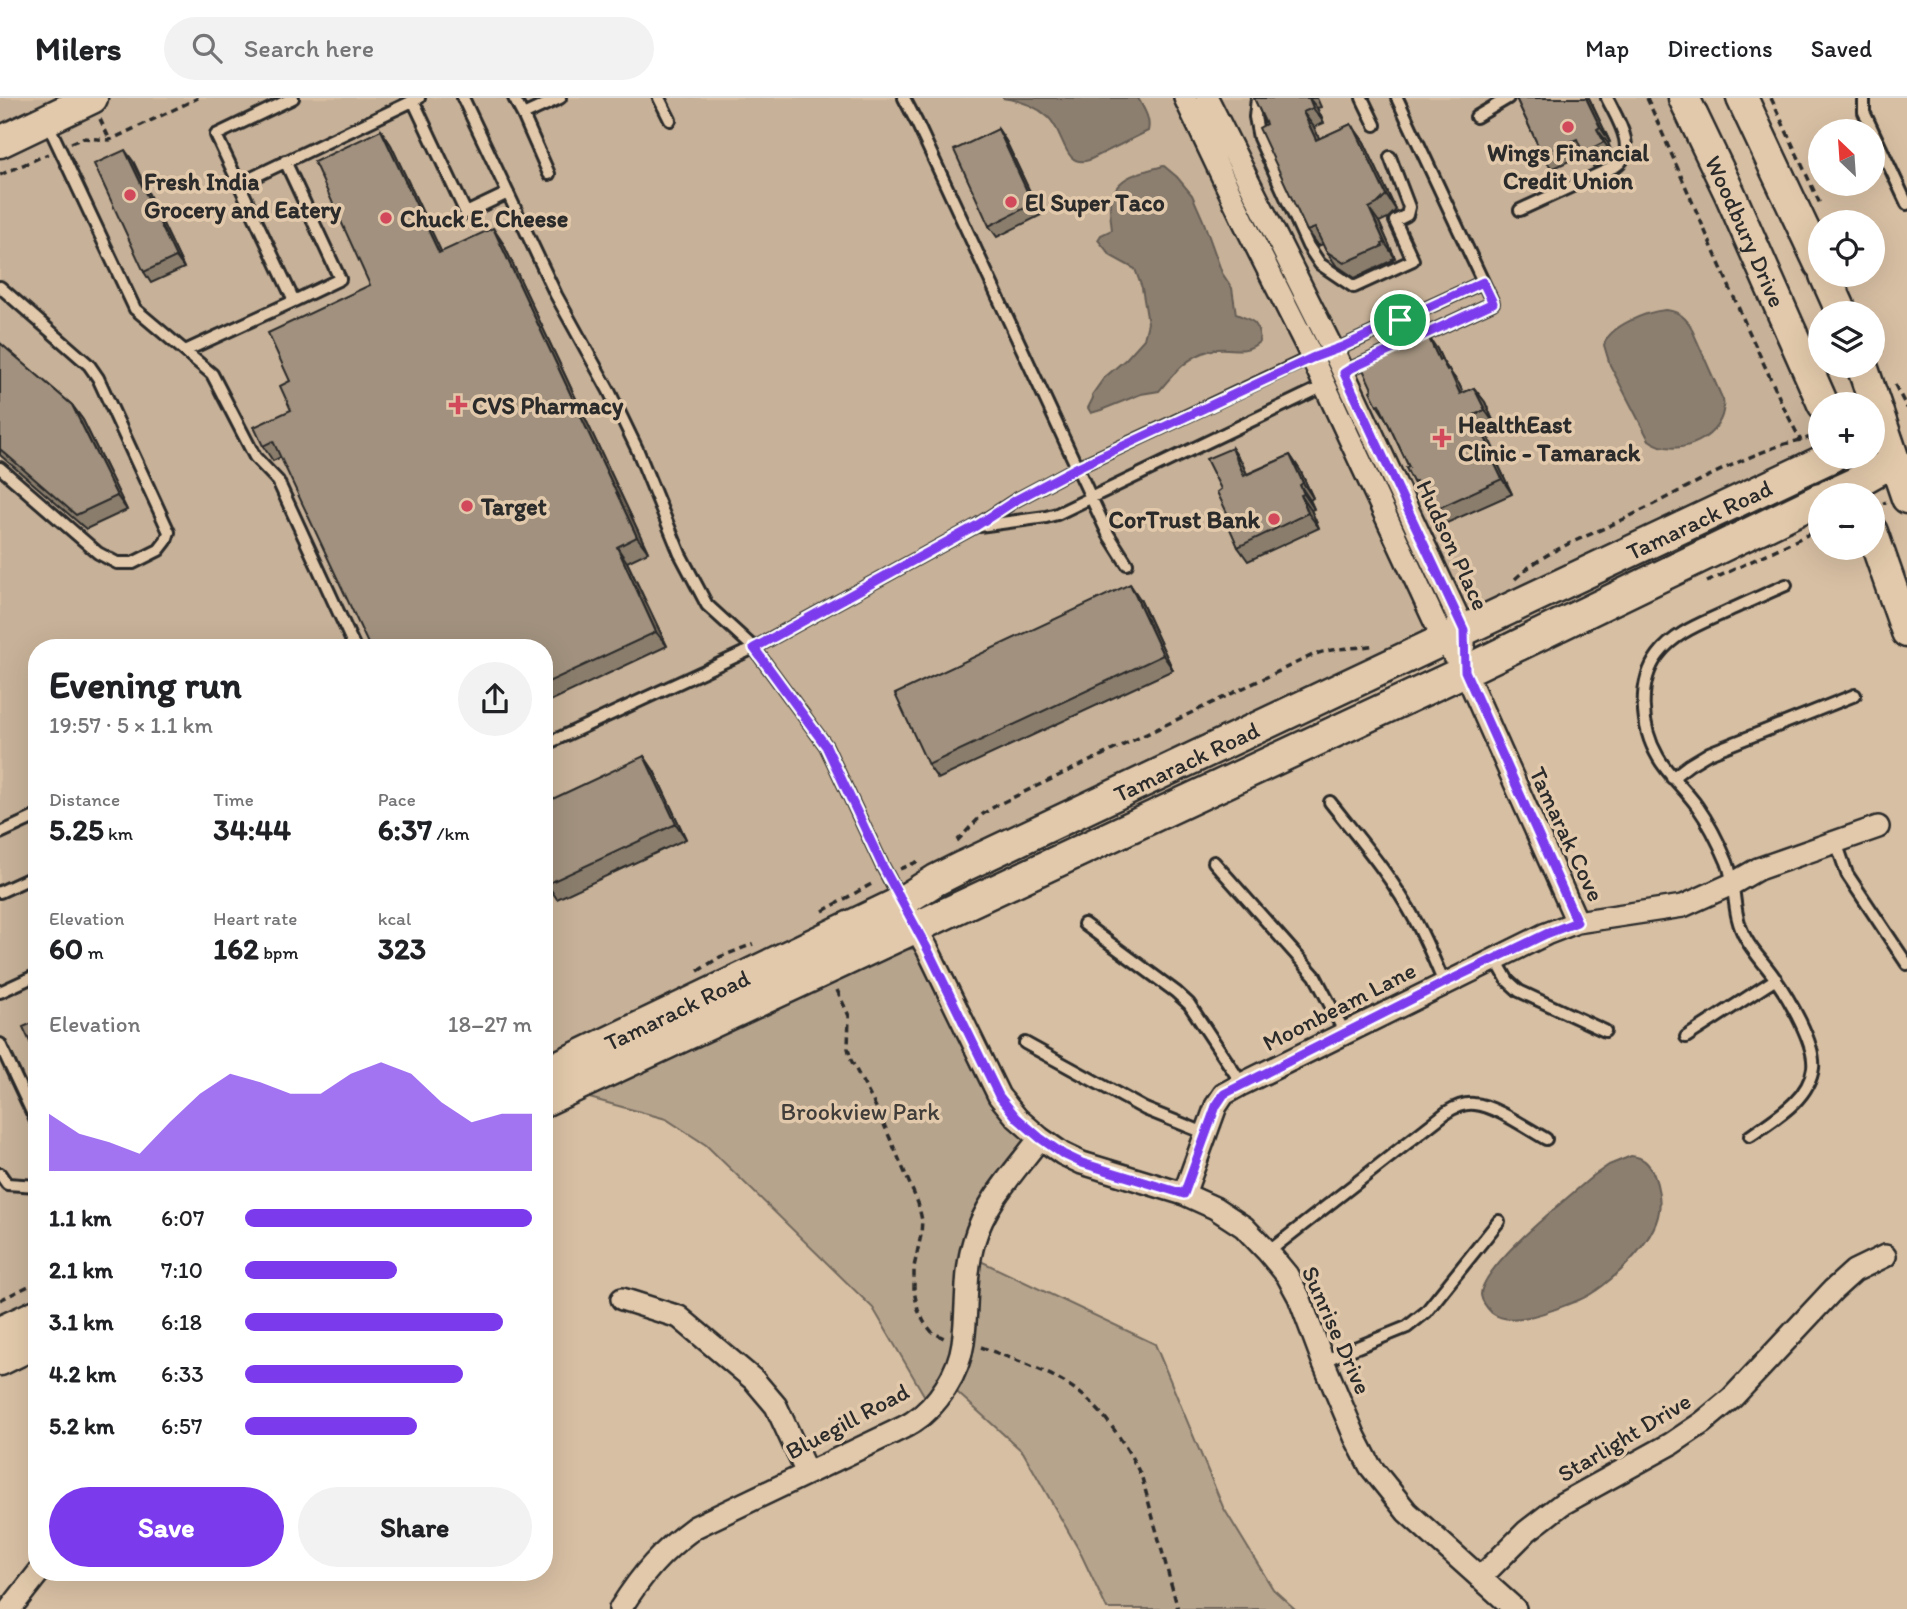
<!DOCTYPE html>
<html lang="en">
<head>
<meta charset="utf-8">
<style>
	:root { --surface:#fff; --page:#f2f2f2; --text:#202124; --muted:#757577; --line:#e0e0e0; --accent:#7c3aed }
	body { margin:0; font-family:Itim,sans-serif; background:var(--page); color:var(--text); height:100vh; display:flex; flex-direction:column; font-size:26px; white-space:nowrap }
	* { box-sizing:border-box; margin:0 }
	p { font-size:23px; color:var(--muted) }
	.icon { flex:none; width:38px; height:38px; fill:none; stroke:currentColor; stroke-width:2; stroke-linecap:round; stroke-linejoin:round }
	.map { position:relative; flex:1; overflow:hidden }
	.panel { position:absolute; left:28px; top:541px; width:525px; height:942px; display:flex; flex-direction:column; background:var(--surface); border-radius:28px; box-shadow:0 7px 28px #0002 }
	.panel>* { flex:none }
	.needle { width:46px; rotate:335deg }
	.controls { position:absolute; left:1808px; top:21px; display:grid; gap:14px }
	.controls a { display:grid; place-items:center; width:77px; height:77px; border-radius:50%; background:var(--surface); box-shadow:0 7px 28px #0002; font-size:35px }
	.pin { position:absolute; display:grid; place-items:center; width:60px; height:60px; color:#fff; margin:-30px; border:4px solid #fff; border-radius:50%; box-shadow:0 2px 7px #0007 }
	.round { display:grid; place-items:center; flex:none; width:74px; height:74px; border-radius:37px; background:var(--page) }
	.overview { display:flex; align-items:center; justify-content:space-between; height:119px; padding:0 21px }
	h1 { font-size:38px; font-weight:700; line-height:52px }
	.figures { display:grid; grid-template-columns:repeat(3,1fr); gap:10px; height:119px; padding:7px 21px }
	.figures div { display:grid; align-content:center }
	.figures b { font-size:30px; font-weight:700 }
	.figures small { font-size:19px; font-weight:400 }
	.figures p { font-size:19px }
	.chart { height:196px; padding:14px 21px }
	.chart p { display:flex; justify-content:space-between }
	.chart svg { width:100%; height:126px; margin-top:7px; fill:var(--accent); opacity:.7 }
	.primary-button { display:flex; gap:14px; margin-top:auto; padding:14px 21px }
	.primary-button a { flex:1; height:80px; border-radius:42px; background:var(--accent); color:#fff; font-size:28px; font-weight:700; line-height:80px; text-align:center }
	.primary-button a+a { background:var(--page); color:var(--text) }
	ul { padding:0 21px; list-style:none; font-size:23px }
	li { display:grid; grid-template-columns:112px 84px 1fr; align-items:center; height:52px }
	li i { height:18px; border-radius:9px; background:var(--accent) }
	header { display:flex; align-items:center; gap:42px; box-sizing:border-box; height:98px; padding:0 35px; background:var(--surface); border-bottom:2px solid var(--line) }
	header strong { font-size:33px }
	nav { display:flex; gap:38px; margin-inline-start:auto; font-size:24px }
	.search { width:490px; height:63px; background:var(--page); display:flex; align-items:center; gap:18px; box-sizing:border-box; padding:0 24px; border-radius:38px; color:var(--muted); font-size:26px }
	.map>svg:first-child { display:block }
	.built { fill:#c7b198 }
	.green { fill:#b7a48d; stroke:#71685c; stroke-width:2 }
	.water { fill:#8c7f6f; stroke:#655d54; stroke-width:2 }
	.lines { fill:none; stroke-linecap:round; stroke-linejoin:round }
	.lane-casing { stroke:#2b2b2b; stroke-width:16 }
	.street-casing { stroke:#2b2b2b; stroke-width:26 }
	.secondary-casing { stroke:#2b2b2b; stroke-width:35 }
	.path { stroke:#2b2b2b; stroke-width:3.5; stroke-dasharray:7 5; stroke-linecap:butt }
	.lane { stroke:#e2c9ab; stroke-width:10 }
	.street { stroke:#e2c9ab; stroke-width:21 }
	.secondary { stroke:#e2c9ab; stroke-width:30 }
	.wall { fill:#8a7d6c; stroke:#2b2b2b; stroke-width:2 }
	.shaded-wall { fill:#716658; stroke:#2b2b2b; stroke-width:2 }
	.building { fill:#a1917e; stroke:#2b2b2b; stroke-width:2 }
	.route-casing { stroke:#fff; stroke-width:14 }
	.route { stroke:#7c3aed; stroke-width:9 }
	.poi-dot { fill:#d1495b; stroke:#e2c9ab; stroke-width:2.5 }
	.labels { text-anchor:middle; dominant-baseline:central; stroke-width:7; stroke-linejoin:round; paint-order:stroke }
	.poi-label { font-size:24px; font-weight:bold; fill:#2b2b2b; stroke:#e2c9ab; text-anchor:start }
	.street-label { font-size:24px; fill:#2b2b2b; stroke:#e2c9ab }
	.park-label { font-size:24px; fill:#403d3a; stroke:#e2c9ab }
</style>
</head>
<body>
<header>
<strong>Milers</strong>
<div class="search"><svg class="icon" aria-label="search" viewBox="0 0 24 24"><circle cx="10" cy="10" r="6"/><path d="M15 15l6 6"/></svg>Search here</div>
<nav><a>Map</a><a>Directions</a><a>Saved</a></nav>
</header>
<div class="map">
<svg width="1907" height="1511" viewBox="0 0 1907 1511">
	<rect width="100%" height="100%" fill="#d7bfa3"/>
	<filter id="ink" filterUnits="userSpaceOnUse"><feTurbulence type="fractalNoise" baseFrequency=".0143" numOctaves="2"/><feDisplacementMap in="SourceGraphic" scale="14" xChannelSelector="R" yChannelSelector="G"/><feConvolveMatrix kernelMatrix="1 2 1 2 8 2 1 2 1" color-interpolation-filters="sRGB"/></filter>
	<g filter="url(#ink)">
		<path class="built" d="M 0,0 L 1185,0 L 1434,524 L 1402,548 L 873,810 L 544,963 L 544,550 L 37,550 L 37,1202 L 0,1220 Z
			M 1207,0 L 1684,0 L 1820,306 L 1820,359 L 1825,359 L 1727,391 L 1598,456 L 1495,505 L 1455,514 Z"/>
		<path class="green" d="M 927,850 L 987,974 L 1040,1040 L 970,1158 L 1155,1246 L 1223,1409 L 1273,1491 L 1295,1511 L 1107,1511 L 1079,1452 L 1023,1354 L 948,1286 L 931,1309 L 873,1210 L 706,1047 L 666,1021 L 582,998 L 894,852 Z"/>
		<path class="water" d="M 1002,0 L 1138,0 C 1144,11 1151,21 1148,33 L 1089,62 C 1063,71 1065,34 1048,19 C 1035,7 1019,2 1002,0 Z
			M 1164,68 L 1177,79 L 1192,97 L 1203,122 L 1222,175 L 1232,190 L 1236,216 C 1253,223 1258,222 1260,243 C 1243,259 1231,247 1212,252 C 1188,258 1174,275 1159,293 L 1141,296 L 1101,312 L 1091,315 L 1088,310 L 1093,300 L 1092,297 L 1104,280 L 1126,261 L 1144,241 L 1148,225 L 1142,190 L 1135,171 L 1111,158 L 1098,142 L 1101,137 L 1112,132 C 1111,124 1110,116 1110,109 C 1112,78 1140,74 1164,68 Z
			M 1665,212 C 1677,213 1683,217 1690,227 L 1723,302 C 1729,338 1676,363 1649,342 L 1610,267 L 1604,247 C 1609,228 1646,214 1665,212 Z
			M 1631,1058 C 1643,1059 1649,1065 1654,1077 C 1658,1087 1661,1102 1659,1113 C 1655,1144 1607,1191 1579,1202 C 1558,1210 1512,1231 1492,1215 C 1488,1211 1482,1204 1481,1197 C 1481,1168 1570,1098 1593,1078 L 1609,1067 Z"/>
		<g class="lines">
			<defs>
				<path id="lane" d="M 293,0 L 216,37 L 239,86 L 419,0
					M 412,0 L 466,115 L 508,95
					M 463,0 L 556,197 L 609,293 L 637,351 L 680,456 L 707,507 L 754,550 L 826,648 L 882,767 L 901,803
					M 514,0 L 523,17
					M 659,0 L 670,22
					M 904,0 L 917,25 L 1108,436 L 1127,466
					M 1257,0 L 1255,19 L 1259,40 L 1308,148 L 1320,166 L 1354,189 L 1413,162 L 1395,123 L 1407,117 L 1409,109 L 1390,59
					M 1362,0 L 1375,27
					M 1864,0 L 1864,14 L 1907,106
					M 1476,19 L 1508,0
					M 47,24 L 135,211 L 212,276 L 255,359 L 278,383 L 355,550
					M 549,76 L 523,17 L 560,0
					M 239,86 L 294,203 L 340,181 L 285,63
					M 1520,112 L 1616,68 C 1639,52 1616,19 1607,0
					M 0,189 L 89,267 L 98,280 L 169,434 L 166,443 L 159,452 L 133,465 L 117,465 L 98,455 L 0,370
					M 185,253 L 294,203
					M 1341,277 L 1352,270 L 1493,205 L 1397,0
					M 979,428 L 1046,419 L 1057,416 L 1328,286
					M 544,647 L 754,550 L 976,428 L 1016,402 L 1078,369 L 1312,259 L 1342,249 L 1483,184
					M 1672,680 L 1689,667 L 1709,655 L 1855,597
					M 1330,704 C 1360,742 1392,779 1415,822 C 1426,842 1435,864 1444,885
					M 0,735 L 37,718
					M 1836,744 L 1847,776 L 1907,866
					M 1214,764 L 1315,878 L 1345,935
					M 0,794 L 37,777
					M 1084,826 L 1176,894 L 1189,906 L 1242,986
					M 1495,860 L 1508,883 L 1519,893 L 1605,933
					M 0,894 L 37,877
					M 1686,939 L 1776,881
					M 1025,945 L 1145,1011 L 1207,1036
					M 0,946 L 37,1025
					M 1750,1038 C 1774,1021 1809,1002 1813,970 C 1816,946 1788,899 1774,879 C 1765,866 1753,854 1746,841 C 1731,816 1737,788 1727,764 C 1719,745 1709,725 1697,708 C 1685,691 1668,677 1658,659 C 1641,630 1637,585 1658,557 C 1675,534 1703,525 1728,513 C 1748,504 1767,495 1786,487
					M 0,1076 L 7,1086 L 37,1088
					M 1268,1154 L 1447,1014 C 1455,1009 1464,1005 1474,1006 C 1494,1007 1528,1031 1546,1041
					M 1323,1263 L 1407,1229 L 1426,1214 L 1499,1123"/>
				<path id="street" d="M 1185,0 L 1244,124 L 1307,249 L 1443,541 L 1465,573 L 1577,824
					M 1207,0 L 1333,252 L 1464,532 L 1464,547
					M 909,818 L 927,850 L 999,998 L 1017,1020 L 1040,1040 L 1063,1056 L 1082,1065 L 1184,1096 L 1215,1110 L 1244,1129 L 1268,1154 L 1287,1177 L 1299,1199 L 1323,1263 L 1355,1339 L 1370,1368 L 1407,1414 L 1515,1511
					M 1184,1096 L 1216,1008 L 1224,996 L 1242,986 L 1546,836 L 1577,824 L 1683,808 L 1732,786 L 1758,771 L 1878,729
					M 622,1201 L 679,1219 L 754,1282 L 776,1308 L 807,1375
					M 1480,1480 L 1527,1433 L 1562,1406 L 1671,1346 L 1702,1325 L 1732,1300 L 1833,1192 L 1854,1173 L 1885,1158
					M 10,1511 L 39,1474
					M 620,1511 C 643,1475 661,1454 695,1429 L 894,1334 C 900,1331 907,1328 913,1324 C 938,1308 959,1274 963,1245 C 968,1211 964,1176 974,1143 C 985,1104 1016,1072 1040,1040"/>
				<g id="secondary">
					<path id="s1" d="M 1684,0 L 1730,96 L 1823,306"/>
					<path d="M 1742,0 L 1820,166"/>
					<path d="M 0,44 L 92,0"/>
					<path d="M 1825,177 L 1842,215"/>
					<path d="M 1862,268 L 1907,400"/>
					<path d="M 1829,397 L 1855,385 L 1894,363"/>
					<path d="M 1872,434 L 1907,534"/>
					<path id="s2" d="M 544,975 L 901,804 L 936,782 L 964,768 L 1831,359"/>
					<path d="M 544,1003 L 1465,573 L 1820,401"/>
					<path d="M 0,1234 L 37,1217"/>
					<path d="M 0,1262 L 37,1244"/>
				</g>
			</defs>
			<use href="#lane" class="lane-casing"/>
			<use href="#street" class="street-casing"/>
			<use href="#secondary" class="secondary-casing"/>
			<path class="path" d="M 1647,0 L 1746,227 L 1785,312 L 1801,343
				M 1771,0 L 1820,106
				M 100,21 L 110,42
				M 71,45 L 83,40 L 110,42 L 198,0
				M 0,77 L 48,56
				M 1872,230 L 1882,254
				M 1895,287 L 1907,310
				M 1872,410 L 1886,404
				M 1515,481 C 1548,450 1583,441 1622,422 C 1672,398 1721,369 1773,350 C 1788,344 1804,342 1819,337
				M 1707,484 L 1820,431
				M 957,743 L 983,716 L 997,707 L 1313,557 C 1333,549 1355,551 1376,547
				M 900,771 L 919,763
				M 823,813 L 875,784
				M 698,873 L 720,859 L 753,846
				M 837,892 L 849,918 L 848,950 L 851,962 L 879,1015 L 918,1105 L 922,1122 L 921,1137 L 914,1169 L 914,1193 L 918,1212 L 924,1224 L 932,1234 L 946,1241
				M 0,1202 L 37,1184
				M 981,1249 C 1010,1260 1041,1270 1067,1286 C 1100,1306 1126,1345 1142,1380 L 1178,1511"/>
			<use href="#lane" class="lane"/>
			<use href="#street" class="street"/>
			<use href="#secondary" class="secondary"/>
		</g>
		<path class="wall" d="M 1254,0 L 1317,0 L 1321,9 L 1317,10 L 1324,25 L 1314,29 L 1319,41 L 1351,26 L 1364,44 L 1396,112 L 1388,120 L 1379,124 L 1395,160 L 1392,161 L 1393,162 L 1355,180 L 1336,167 L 1326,153 L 1323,146 L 1318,148 L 1307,133 L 1266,26 Z
			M 1516,0 L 1589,0 L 1610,44 L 1608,45 L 1614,59 L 1594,70 L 1584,56 L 1552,71 L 1542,56 Z
			M 998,31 L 1006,43 L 1041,117 L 997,139 L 989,128 Z
			M 381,32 L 391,47 L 441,154 L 503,145 L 648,454 L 627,464 L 667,548 L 544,606 L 544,550 L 281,359 L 273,363 L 263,348 L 291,312 L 370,187 Z
			M 133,63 L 184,170 L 151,185 L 144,174 Z
			M 0,245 L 72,307 L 83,322 L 127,412 L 86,431 L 0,357 Z
			M 1437,251 L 1443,264 L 1459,286 L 1463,295 L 1474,290 L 1485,304 L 1495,327 L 1485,332 L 1499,363 L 1497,364 L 1512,396 L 1440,428 L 1430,414 L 1422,397 L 1413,384 L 1409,369 L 1386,321 L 1377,307 Z
			M 1232,350 L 1242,365 L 1247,376 L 1290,357 L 1300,372 L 1313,400 L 1310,402 L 1314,411 L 1311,412 L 1319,430 L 1248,463 L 1238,449 L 1230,421 Z
			M 1140,501 L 1173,572 L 938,681 L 928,667 Z
			M 644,658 L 654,673 L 686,741 L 557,801 L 547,786 Z"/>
		<path class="shaded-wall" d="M 1309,0 L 1317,10 L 1324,25 L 1313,10 Z
			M 1586,0 L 1589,0 L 1610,44 L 1600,29 Z
			M 1303,14 L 1314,29 L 1327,57 L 1316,42 Z
			M 1351,26 L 1364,44 L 1396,112 L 1386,97 Z
			M 998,31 L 1006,43 L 1041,117 L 1033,106 Z
			M 1597,31 L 1608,45 L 1614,59 L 1604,44 Z
			M 381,32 L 391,47 L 449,170 L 439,155 Z
			M 125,52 L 133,63 L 184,170 L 176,159 Z
			M 1369,110 L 1379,124 L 1395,160 L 1385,145 Z
			M 493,130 L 503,145 L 648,454 L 637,439 Z
			M 1427,236 L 1437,251 L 1443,264 L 1459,286 L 1471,311 L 1439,262 Z
			M 1474,290 L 1485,304 L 1495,327 L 1485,312 Z
			M 72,307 L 83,322 L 127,412 L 117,398 Z
			M 1474,317 L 1485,332 L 1499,363 L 1489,348 Z
			M 1232,350 L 1242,365 L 1254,393 L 1244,378 Z
			M 1487,350 L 1497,364 L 1512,396 L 1502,381 Z
			M 1290,357 L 1300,372 L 1313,400 L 1303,385 Z
			M 1300,387 L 1310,402 L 1314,411 L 1304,396 Z
			M 1301,397 L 1311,412 L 1319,430 L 1308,415 Z
			M 617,449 L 627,464 L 667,548 L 656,534 Z
			M 1130,486 L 1140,501 L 1173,572 L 1163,557 Z
			M 644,658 L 654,673 L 686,741 L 676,726 Z"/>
		<path class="building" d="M 1254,0 L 1309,0 L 1313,10 L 1303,14 L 1316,42 L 1351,26 L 1353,30 L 1354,29 L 1386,97 L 1377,106 L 1369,110 L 1385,145 L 1382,146 L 1383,148 L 1344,165 L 1326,153 L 1315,130 L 1307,133 L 1259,30 L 1266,26 Z
			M 1516,0 L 1586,0 L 1600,29 L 1597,31 L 1604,44 L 1583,55 L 1577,41 L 1542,56 Z
			M 998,31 L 1033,106 L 989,128 L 954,52 Z
			M 381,32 L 439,155 L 493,130 L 637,439 L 617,449 L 656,534 L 544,586 L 544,550 L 370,550 L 273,343 L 263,348 L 254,329 L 291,312 L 280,288 L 290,283 L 268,235 L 370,187 L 314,64 Z
			M 125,52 L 176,159 L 144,174 L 94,66 Z
			M 1427,236 L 1439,262 L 1441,261 L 1447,272 L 1449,271 L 1460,296 L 1474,290 L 1485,312 L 1474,317 L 1489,348 L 1487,350 L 1502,381 L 1430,414 L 1416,383 L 1413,384 L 1406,370 L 1409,369 L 1379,306 L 1377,307 L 1370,293 L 1372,291 L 1361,267 Z
			M 0,245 L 72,307 L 117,398 L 76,417 L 0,351 Z
			M 1232,350 L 1244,378 L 1290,357 L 1303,385 L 1300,387 L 1304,396 L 1301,397 L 1308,415 L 1238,449 L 1226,422 L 1230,421 L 1217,394 L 1221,391 L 1206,361 Z
			M 1130,486 L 1163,557 L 928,667 L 895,596 Z
			M 644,658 L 676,726 L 547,786 L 544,781 L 544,705 Z
			M 37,923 L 37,959 L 23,929 Z"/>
	</g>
	<g class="lines" filter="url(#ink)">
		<defs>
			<path id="route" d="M 1483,184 L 1493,205 L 1352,270 L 1344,275 L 1464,532 L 1465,573 L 1577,824 L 1546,836 L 1444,885 L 1224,996 L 1216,1008 L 1184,1096 L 1082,1065 L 1063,1056 L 1040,1040 L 1017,1020 L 999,998 L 927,850 L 882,767 L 826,648 L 754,550 L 976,428 L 1016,402 L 1078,369 L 1312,260 L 1342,249 Z"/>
		</defs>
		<use href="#route" class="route-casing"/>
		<use href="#route" class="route"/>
	</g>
	<g class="poi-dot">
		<circle cx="1568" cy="29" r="7"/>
		<circle cx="130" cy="97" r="7"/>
		<circle cx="1011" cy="104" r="7"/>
		<circle cx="386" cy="120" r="7"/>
		<path d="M454.5 296.5h7v7h7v7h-7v7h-7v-7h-7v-7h7z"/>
		<path d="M1438.5 329.5h7v7h7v7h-7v7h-7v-7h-7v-7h7z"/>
		<circle cx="467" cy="408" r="7"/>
		<circle cx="1274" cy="421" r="7"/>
	</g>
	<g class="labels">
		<g class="poi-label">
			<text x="1568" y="54" text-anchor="middle">Wings Financial<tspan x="1568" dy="28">Credit Union</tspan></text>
			<text x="144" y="83">Fresh India<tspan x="144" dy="28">Grocery and Eatery</tspan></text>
			<text x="1025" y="104">El Super Taco</text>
			<text x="400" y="120">Chuck E. Cheese</text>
			<text x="472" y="307">CVS Pharmacy</text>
			<text x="1458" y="326">HealthEast<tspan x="1458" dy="28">Clinic - Tamarack</tspan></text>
			<text x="481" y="408">Target</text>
			<text x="1260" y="421" text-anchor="end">CorTrust Bank</text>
		</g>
		<g class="street-label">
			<text stroke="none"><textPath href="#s1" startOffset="147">Woodbury Drive</textPath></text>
			<text stroke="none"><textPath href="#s2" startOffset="1281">Tamarack Road</textPath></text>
			<text transform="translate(1453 447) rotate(65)">Hudson Place</text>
			<text stroke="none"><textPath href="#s2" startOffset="714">Tamarack Road</textPath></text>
			<text transform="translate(1567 736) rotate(65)">Tamarak Cove</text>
			<text transform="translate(1339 908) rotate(-27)">Moonbeam Lane</text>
			<text stroke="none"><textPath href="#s2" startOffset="147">Tamarack Road</textPath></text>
			<text transform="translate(1337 1232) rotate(66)">Sunrise Drive</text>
			<text transform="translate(847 1323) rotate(-28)">Bluegill Road</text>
			<text transform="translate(1624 1339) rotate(-31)">Starlight Drive</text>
		</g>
		<g class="park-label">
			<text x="860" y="1013">Brookview Park</text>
		</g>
	</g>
</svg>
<div class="controls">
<a><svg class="needle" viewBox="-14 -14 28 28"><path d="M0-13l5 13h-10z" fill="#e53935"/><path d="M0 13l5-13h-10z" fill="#757577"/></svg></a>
<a><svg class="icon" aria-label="locate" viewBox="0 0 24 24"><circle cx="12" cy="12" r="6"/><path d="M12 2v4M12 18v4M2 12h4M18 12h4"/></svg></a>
<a><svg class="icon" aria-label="layers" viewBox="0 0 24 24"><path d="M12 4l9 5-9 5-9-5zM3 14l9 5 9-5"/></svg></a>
<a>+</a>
<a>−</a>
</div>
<div class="pin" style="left:1400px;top:222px;background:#1e9e55"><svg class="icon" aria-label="arrive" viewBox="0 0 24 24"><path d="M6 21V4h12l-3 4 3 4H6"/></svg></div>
<section class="panel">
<div class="overview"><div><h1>Evening run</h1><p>19:57 · 5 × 1.1 km</p></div><a class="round"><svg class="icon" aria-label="share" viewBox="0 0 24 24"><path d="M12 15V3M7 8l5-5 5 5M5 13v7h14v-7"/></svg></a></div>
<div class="figures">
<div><p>Distance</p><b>5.25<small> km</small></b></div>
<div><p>Time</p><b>34:44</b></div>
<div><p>Pace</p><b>6:37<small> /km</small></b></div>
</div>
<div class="figures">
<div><p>Elevation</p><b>60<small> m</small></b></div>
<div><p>Heart rate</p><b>162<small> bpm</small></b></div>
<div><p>kcal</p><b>323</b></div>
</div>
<div class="chart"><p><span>Elevation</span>18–27 m</p>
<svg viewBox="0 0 160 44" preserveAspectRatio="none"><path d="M0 44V24L10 31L20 34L30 38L40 27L50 17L60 10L70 13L80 17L90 17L100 10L110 6L120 10L130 20L140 27L150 24L160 24V44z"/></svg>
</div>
<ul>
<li><b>1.1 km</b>6:07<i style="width:100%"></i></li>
<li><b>2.1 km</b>7:10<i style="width:53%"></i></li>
<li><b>3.1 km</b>6:18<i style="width:90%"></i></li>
<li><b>4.2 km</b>6:33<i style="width:76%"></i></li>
<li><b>5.2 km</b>6:57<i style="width:60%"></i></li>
</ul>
<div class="primary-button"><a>Save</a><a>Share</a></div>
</section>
</div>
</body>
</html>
